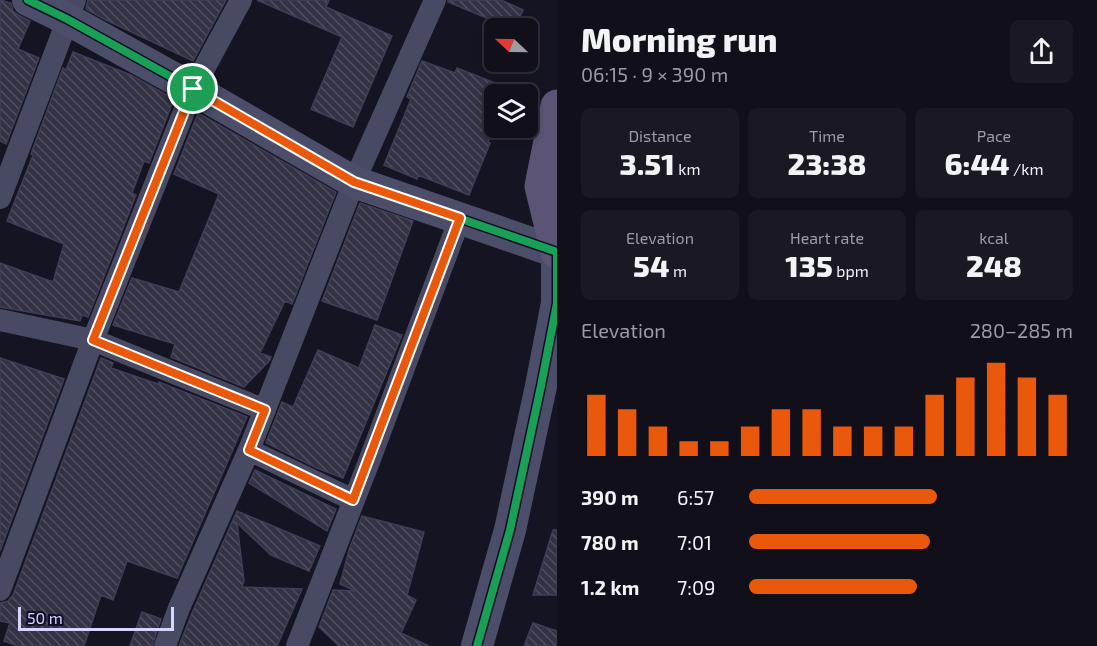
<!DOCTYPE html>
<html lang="en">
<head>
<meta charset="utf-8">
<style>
	:root { --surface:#100f1a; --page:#191823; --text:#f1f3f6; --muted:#9c9ca2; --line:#302f39; --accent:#ea580c }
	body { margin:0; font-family:"Exo 2",sans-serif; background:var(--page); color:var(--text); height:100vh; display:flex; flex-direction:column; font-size:22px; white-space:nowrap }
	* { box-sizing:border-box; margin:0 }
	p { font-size:20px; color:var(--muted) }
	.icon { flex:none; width:33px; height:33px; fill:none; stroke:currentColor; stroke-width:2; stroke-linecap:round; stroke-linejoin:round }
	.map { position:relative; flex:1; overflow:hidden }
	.panel { display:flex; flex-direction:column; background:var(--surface); width:540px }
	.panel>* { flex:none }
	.needle { width:39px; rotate:292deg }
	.controls { position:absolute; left:484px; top:18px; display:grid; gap:12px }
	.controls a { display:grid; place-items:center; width:54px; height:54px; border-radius:9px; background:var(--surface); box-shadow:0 3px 9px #0003,0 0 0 2px var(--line); font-size:30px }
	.scale { position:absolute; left:18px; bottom:15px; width:156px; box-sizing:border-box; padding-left:6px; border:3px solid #d5d5ff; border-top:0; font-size:16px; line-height:21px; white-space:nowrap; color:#d5d5ff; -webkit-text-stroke:4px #100e28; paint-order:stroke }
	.pin { position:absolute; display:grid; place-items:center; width:51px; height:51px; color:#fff; margin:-26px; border:3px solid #fff; border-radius:50%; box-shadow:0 2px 6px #0007 }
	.round { display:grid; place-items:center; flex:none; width:63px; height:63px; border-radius:9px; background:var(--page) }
	.overview { display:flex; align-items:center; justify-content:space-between; height:102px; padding:0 24px }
	h1 { font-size:33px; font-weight:800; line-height:45px }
	.metrics { display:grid; grid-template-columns:repeat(3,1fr); gap:9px; height:102px; padding:6px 24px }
	.metrics div { display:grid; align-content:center; border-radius:9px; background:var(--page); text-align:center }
	.metrics b { font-size:30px; font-weight:800 }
	.metrics small { font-size:16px; font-weight:400 }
	.metrics p { font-size:16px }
	.chart { height:168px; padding:12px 24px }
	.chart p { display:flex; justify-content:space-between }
	.chart svg { width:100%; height:108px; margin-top:6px; stroke:var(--accent); stroke-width:6 }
	ul { padding:0 24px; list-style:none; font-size:20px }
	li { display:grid; grid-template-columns:96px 72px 1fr; align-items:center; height:45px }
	li i { height:15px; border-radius:8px; background:var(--accent) }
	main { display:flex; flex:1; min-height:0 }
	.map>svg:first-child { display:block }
	.building { fill:url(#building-back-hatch); stroke:#403e56; stroke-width:1.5 }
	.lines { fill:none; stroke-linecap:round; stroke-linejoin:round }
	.street { stroke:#484a63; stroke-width:22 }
	.secondary { stroke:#4c4e69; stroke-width:32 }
	.primary { stroke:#5c5474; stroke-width:33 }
	.cycleway-casing { stroke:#100e28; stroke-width:11 }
	.cycleway { stroke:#1a9f57; stroke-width:8 }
	.route-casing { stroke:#fff; stroke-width:12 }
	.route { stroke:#ea580c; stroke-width:8 }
</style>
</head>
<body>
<main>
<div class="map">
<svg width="557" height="646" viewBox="0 0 557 646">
	<defs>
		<pattern id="building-back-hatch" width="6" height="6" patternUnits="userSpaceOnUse" patternTransform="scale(1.5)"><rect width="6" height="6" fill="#333244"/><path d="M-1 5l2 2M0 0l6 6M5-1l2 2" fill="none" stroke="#504f60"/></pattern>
	</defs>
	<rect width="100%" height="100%" fill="#151422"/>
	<path class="building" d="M 0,0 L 11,3 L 13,11 L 20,16 L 30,21 L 18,49 L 39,58 L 6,144 L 0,141 Z
		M 88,0 L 226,0 L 193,61 L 104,19 L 86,9 Z
		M 257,0 L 329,0 L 326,7 L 392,36 L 353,127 L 311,109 L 342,37 Z
		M 448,0 L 501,0 L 523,10 L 515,28 L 511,28 L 448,2 Z
		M 73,52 L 131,75 L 174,99 L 149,163 L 144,161 L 132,193 L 136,195 L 88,317 L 82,315 L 80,321 L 0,307 L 0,263 L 53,282 L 64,244 L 7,221 L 33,155 L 31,154 L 63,68 L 66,70 Z
		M 422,61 L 455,73 L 457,68 L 495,83 L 495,123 L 488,142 L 490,143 L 469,195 L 418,175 L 417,179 L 384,165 L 411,99 L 407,97 Z
		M 198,113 L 336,192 L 292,304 L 285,301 L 260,353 L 271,357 L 270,360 L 244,387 L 171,357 L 175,344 L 113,325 L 132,278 L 179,292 L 219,194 L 174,174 Z
		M 360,203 L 413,221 L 377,320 L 322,301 Z
		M 375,325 L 402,335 L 343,478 L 317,468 L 266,443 L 282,402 L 293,407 L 318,350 L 359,368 Z
		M 0,358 L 64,379 L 0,551 Z
		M 101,358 L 113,363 L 111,368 L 158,384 L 159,382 L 247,417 L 177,578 L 127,561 L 113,600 L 101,595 L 84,646 L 18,646 L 4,641 L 10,623 L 0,621 L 0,603 L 8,601 L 13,595 Z
		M 255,470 L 336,509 L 327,531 L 249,483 Z
		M 237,511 L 320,546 L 309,571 L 271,555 L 237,523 L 244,581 L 242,587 L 302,589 L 277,646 L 179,646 L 192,613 Z
		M 362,516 L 424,532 L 407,595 L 416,600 L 401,633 L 429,646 L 339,646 L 319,627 L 333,590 L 356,591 L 340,584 L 349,550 Z
		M 553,530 L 557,530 L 557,595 L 533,595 Z
		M 142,612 L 161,619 L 152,646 L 130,646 Z
		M 533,623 L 557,631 L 557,646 L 524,646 Z"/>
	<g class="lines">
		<path class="street" d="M 0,198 L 75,0
			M 0,320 L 93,340 L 193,89 L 241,0
			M 249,450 L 353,500
			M 0,590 L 93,340 L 265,410
			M 165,646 L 179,608 L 249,450 L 354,182 L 435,0
			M 297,646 L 370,459 L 460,218"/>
		<path class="secondary" d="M 28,0 L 67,19 L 193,89 L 354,182 L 557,252 L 557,303 L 541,386 L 510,530 L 477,646"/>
		<path class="primary" d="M 557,106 L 541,186 L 557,252"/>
		<defs>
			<path id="cycleway" d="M 28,0 L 67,19 L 193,89 L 354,182 L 557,252 L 557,303 L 541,386 L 510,530 L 477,646"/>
		</defs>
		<use href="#cycleway" class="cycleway-casing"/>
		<use href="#cycleway" class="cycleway"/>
	</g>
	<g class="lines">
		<defs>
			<path id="route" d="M 193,89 L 354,182 L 460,218 L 353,500 L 249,450 L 265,410 L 93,340 Z"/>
		</defs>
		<use href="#route" class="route-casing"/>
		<use href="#route" class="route"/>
	</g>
</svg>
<div class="controls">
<a><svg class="needle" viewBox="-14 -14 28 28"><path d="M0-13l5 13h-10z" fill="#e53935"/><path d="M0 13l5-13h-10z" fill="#9c9ca2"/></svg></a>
<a><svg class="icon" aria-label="layers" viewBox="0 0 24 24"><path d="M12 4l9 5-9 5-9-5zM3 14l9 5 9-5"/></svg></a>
</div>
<div class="scale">50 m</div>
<div class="pin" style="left:193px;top:89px;background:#1e9e55"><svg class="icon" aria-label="arrive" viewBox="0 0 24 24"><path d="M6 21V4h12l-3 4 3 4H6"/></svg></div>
</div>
<section class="panel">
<div class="overview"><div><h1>Morning run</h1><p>06:15 · 9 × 390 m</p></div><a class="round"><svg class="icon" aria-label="share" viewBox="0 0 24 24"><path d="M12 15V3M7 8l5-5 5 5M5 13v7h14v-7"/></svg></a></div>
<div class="metrics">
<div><p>Distance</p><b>3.51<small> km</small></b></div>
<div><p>Time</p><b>23:38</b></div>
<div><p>Pace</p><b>6:44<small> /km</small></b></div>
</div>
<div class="metrics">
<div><p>Elevation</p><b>54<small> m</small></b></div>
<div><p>Heart rate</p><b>135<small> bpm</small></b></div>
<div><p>kcal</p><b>248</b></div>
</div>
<div class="chart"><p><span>Elevation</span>280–285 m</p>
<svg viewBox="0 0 160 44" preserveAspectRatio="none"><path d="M5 44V19M15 44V25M25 44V32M35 44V38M45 44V38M55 44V32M65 44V25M75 44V25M85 44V32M95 44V32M105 44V32M115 44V19M125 44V12M135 44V6M145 44V12M155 44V19"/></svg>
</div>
<ul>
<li><b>390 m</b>6:57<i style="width:58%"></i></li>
<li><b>780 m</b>7:01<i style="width:56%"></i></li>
<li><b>1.2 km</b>7:09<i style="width:52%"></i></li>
</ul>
</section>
</main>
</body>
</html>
